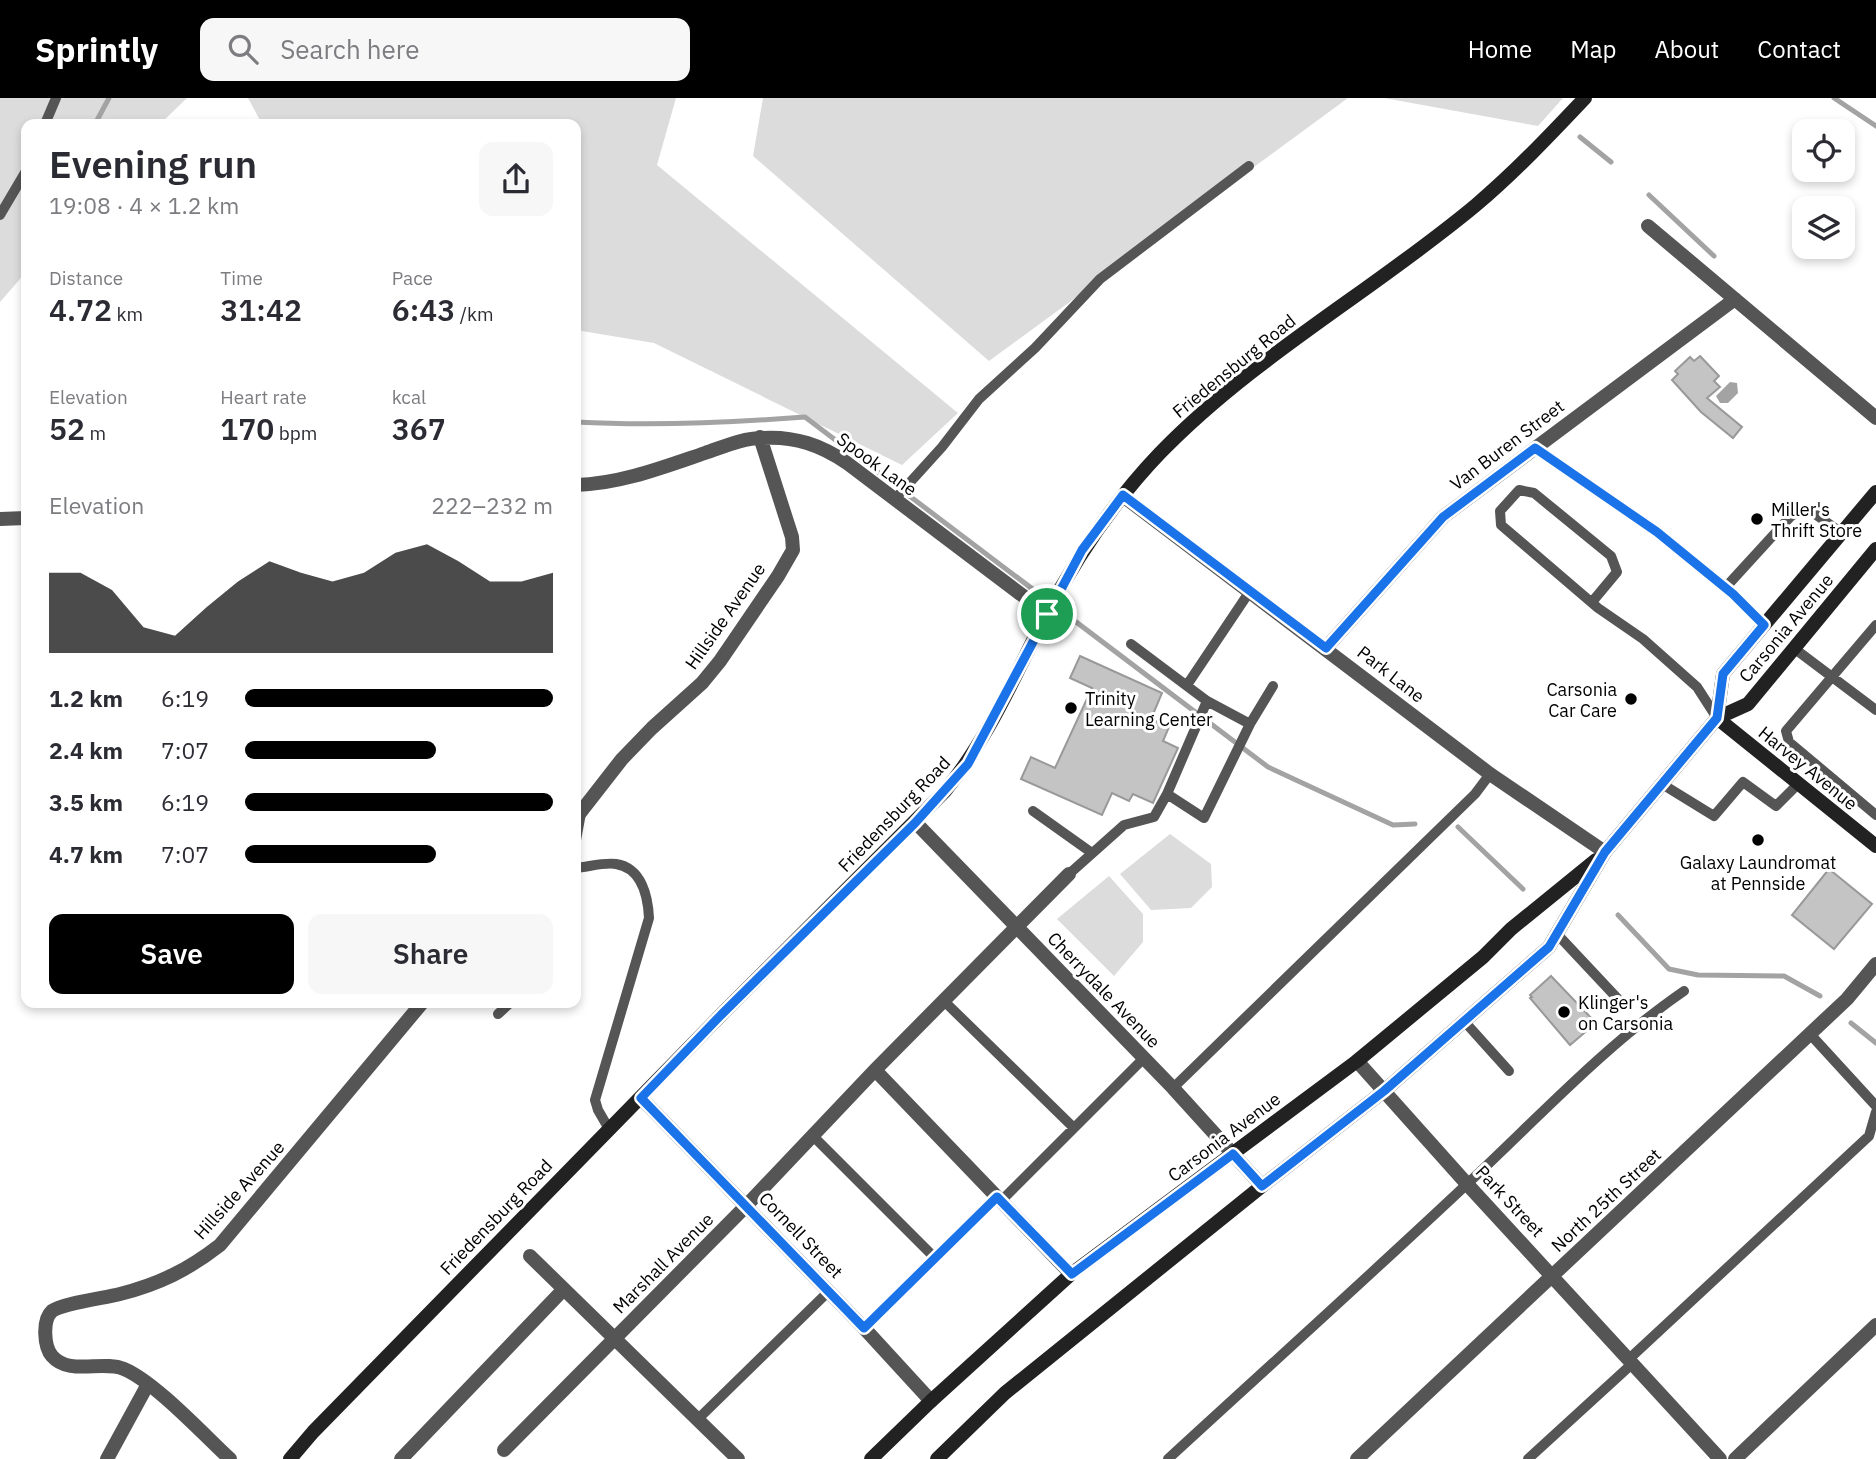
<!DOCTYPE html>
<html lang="en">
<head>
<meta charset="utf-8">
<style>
	:root { --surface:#fff; --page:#f7f7f7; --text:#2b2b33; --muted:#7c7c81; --accent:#000 }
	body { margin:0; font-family:"IBM Plex Sans",sans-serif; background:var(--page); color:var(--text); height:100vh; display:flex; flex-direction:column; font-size:26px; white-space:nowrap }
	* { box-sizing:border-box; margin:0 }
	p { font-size:23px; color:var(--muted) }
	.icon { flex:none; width:38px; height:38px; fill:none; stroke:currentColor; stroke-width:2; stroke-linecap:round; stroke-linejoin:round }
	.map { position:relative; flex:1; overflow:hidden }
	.sheet { position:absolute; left:21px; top:21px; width:560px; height:889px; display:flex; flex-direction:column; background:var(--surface); border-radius:14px; box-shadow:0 4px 10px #0003 }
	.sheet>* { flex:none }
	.tools { position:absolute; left:1792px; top:21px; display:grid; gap:14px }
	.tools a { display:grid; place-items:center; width:63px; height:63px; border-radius:14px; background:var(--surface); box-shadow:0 4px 10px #0003; font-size:35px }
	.pin { position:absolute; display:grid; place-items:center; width:60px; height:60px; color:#fff; margin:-30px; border:4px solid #fff; border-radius:50%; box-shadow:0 2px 7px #0007 }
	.round { display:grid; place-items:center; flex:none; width:74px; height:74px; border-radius:14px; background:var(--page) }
	.headline { display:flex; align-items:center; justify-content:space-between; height:119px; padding:0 28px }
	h1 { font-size:38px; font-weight:600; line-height:52px }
	.stats { display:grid; grid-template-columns:repeat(3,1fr); gap:10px; height:119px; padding:7px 28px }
	.stats div { display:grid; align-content:center }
	.stats b { font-size:30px; font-weight:600 }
	.stats small { font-size:19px; font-weight:400 }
	.stats p { font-size:19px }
	.chart { height:196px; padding:14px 28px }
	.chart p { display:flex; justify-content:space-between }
	.chart svg { width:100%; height:126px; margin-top:7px; fill:var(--accent); opacity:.7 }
	.primary-button { display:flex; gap:14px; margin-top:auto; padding:14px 28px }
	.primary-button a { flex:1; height:80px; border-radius:14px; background:var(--accent); color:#fff; font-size:28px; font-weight:600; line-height:80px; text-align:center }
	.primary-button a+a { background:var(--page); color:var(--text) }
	ul { padding:0 28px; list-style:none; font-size:23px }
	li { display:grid; grid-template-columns:112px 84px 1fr; align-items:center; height:52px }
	li i { height:18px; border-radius:9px; background:var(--accent) }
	header { display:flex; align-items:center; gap:42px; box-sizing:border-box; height:98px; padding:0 35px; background:var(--accent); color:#fff }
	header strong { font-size:33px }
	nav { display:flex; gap:38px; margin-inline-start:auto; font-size:24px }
	.search { width:490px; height:63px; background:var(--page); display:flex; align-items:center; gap:18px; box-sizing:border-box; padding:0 24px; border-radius:14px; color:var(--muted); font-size:26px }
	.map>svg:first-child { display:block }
	.green { fill:#dcdcdc }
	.water { fill:#a3a3a3 }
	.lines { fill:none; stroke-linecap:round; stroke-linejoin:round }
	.stream { stroke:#a3a3a3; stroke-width:5 }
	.building { fill:#c4c4c4; stroke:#999; stroke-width:2 }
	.lane { stroke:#555; stroke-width:10 }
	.street { stroke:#555; stroke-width:14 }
	.secondary { stroke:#222; stroke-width:14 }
	.route-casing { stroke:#fff; stroke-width:14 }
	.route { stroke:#1a73e8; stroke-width:9 }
	.poi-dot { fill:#000; stroke:#fff; stroke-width:2.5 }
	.labels { text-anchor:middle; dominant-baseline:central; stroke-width:6; stroke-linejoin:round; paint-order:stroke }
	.street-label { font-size:18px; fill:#000; stroke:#fff }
	.poi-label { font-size:18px; fill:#000; stroke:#fff; text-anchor:start }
</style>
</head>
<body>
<header>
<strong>Sprintly</strong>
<div class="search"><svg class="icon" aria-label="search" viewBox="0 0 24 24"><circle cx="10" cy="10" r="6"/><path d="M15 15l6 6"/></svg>Search here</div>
<nav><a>Home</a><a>Map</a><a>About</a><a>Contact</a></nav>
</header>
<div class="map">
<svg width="1876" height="1361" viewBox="0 0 1876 1361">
	<rect width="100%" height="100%" fill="#fff"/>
	<path class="green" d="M 0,0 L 187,0 L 160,26 L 26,26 L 26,174 L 0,204 Z
		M 248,0 L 676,0 L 657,67 L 958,315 L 902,367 L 654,245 L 576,232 L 576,26 L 262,26 Z
		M 763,0 L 1348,0 L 989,263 L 753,58 Z
		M 1384,0 L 1563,0 L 1538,28 Z
		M 1170,736 L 1211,766 L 1212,789 L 1191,810 L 1151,812 L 1120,776 Z
		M 1109,778 L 1143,816 L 1143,844 L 1114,878 L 1057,821 Z"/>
	<path class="water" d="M 1730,284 L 1737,285 L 1738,295 L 1728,305 L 1720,305 L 1716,298 Z"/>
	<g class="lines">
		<path class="stream" d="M 1834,0 L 1876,28
			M 95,26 L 109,0
			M 1580,39 L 1611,64
			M 1649,97 L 1714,158
			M 576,324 C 652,328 728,325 805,319 L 1268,669 L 1393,727 L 1415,726
			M 1458,729 L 1523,791
			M 1618,817 L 1669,871 L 1698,877 L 1784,878 L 1820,898
			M 1851,925 L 1876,945"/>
	</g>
	<path class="building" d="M 1700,258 L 1719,278 L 1714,283 L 1720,289 L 1707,300 L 1742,329 L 1733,340 L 1701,314 L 1672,282 L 1678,276 L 1675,273 L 1690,259 L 1694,263 Z
		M 1080,558 L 1162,595 L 1151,621 L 1169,629 L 1163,643 L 1178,650 L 1153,705 L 1133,696 L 1129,703 L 1112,695 L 1102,717 L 1021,681 L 1031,659 L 1055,670 L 1092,590 L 1070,580 Z
		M 1829,771 L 1872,806 L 1834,851 L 1792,817 Z
		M 1551,878 L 1596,925 L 1570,947 L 1530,900 L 1532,899 L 1530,897 Z"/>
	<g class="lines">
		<path class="lane" d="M 45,26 L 56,0
			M 0,117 L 26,73
			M 1535,350 L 1657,434 L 1733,497 L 1764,527
			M 894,402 L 942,349 L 979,301 L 1035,250 L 1100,181 L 1249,68
			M 1725,490 L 1790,419 L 1800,411 L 1812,414 L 1842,435
			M 1592,504 L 1617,474 L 1611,458 L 1534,395 L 1519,392 L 1500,413 L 1501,427 L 1598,510 L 1643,541 L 1697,589 L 1717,620
			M 1876,527 L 1786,633 L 1789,644 L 1876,717
			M 1131,546 L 1207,603 L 1250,626
			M 1795,551 L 1876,612
			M 1187,587 L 1250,493
			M 1662,686 L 1714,718 L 1743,684 L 1776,708 L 1798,686
			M 1167,696 L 1204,720 L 1250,626 L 1273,588
			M 1033,713 L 1092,755
			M 576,742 L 581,715
			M 576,770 C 588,769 604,764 616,766 C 642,770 648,799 649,820 L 595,1002 L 598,1012 L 609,1031
			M 1069,776 L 1124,727 L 1154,719 L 1167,696 L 1207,603
			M 1557,836 L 1617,900
			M 945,904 L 1074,1030
			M 498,916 L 510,905
			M 1464,923 L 1509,973
			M 1810,936 L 1876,1008
			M 1173,990 L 1475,696 L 1490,676
			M 813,1038 L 935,1160
			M 1001,1103 L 1144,960
			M 864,1230 L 997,1099
			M 1629,1261 L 1869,1038 L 1876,1014
			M 697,1322 L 829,1193
			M 1168,1361 C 1267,1270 1367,1180 1466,1087 C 1537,1021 1604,948 1684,893
			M 1528,1361 L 1633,1265"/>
		<path class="street" d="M 1648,128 L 1876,320
			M 576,387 C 620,386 664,369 705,355 C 723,349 743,340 762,340 C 795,338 821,347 847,365 L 1047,516
			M 1123,398 L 1490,676 L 1605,754
			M 0,421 L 26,420
			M 1326,550 L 1443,419 L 1735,201
			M 576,720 L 622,661 L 652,630 L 702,585 L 720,563 L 778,478 L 793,452 L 792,439 L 760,339
			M 916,725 L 1173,990 L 1262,1088
			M 1357,963 L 1467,1086 L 1720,1361
			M 875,972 L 1071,1176
			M 641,1000 L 864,1230 L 931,1303
			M 530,1158 L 738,1361
			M 504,1352 L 746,1108 L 875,972 L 1069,776
			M 107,1361 L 148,1286
			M 230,1361 C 204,1337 155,1284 124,1271 C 102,1262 69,1278 52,1258 C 44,1249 42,1222 52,1213 C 63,1205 105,1200 120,1196 C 159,1186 188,1172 220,1147 L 422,905
			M 401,1361 L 563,1192
			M 1357,1361 L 1847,901 L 1876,866
			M 1735,1361 L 1876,1227"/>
		<path class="secondary" d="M 1717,620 L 1723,576 L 1876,394
			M 1717,620 L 1876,748
			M 290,1361 L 313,1334 L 721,917 L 945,693 C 988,641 1014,579 1045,519 C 1076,460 1113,404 1160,355 C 1253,259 1373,193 1476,107 C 1515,74 1550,37 1585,0
			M 871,1361 L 931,1303 L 1071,1176 L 1357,963 L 1483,859 L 1511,831 L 1596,762
			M 937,1361 L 1005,1295 L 1262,1088 L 1384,993 L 1549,849 L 1605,754 L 1717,620 L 1748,606 L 1876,451"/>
	</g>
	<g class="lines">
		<defs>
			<path id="route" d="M 1535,350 L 1657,434 L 1733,496 L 1764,527 L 1723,576 L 1717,620 L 1605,754 L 1549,849 L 1384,993 L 1262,1088 L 1233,1056 L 1072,1176 L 997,1099 L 864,1230 L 641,1000 L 721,917 L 915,725 L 968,666 L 1082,452 L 1123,397 L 1326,550 L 1443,419 Z"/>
		</defs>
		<use href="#route" class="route-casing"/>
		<use href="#route" class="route"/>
	</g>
	<g class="poi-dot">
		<circle cx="1757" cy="421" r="7"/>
		<circle cx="1631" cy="601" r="7"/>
		<circle cx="1071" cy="610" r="7"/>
		<circle cx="1758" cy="742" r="7"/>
		<circle cx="1564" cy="914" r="7"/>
	</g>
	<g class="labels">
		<g class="street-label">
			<text transform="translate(1234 268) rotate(-39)">Friedensburg Road</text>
			<text transform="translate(1507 347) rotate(-37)">Van Buren Street</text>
			<text transform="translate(877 366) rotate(36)">Spook Lane</text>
			<text transform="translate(725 518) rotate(-55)">Hillside Avenue</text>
			<text transform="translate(1786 530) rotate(-50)">Carsonia Avenue</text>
			<text transform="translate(1391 576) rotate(38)">Park Lane</text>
			<text transform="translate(1808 670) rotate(39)">Harvey Avenue</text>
			<text transform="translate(894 716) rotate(-46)">Friedensburg Road</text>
			<text transform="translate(1104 892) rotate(46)">Cherrydale Avenue</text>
			<text transform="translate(1224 1039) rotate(-37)">Carsonia Avenue</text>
			<text transform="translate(239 1092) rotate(-48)">Hillside Avenue</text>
			<text transform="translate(1606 1102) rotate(-43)">North 25th Street</text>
			<text transform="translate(1510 1103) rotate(47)">Park Street</text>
			<text transform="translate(496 1119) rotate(-46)">Friedensburg Road</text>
			<text transform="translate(801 1137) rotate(46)">Cornell Street</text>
			<text transform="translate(663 1165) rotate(-45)">Marshall Avenue</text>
		</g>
		<g class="poi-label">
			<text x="1771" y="411">Miller's<tspan x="1771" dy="21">Thrift Store</tspan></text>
			<text x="1617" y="591" text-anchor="end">Carsonia<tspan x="1617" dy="21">Car Care</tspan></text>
			<text x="1085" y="600">Trinity<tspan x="1085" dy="21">Learning Center</tspan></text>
			<text x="1758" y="764" text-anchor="middle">Galaxy Laundromat<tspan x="1758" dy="21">at Pennside</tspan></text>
			<text x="1578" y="904">Klinger's<tspan x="1578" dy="21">on Carsonia</tspan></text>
		</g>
	</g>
</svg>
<div class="tools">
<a><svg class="icon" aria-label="locate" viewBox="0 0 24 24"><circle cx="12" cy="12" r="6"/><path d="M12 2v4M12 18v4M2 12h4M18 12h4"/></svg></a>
<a><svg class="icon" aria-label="layers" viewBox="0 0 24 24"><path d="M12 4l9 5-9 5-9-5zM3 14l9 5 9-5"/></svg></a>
</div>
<div class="pin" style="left:1047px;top:516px;background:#1e9e55"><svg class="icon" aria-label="arrive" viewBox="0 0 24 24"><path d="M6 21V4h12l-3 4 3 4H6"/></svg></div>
<section class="sheet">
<div class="headline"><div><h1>Evening run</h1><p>19:08 · 4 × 1.2 km</p></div><a class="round"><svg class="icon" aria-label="share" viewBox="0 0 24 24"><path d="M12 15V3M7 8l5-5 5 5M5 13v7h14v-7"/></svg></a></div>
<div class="stats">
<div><p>Distance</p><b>4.72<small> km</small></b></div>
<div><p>Time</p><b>31:42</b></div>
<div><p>Pace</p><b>6:43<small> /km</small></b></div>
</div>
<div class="stats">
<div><p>Elevation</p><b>52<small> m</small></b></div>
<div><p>Heart rate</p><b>170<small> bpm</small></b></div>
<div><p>kcal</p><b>367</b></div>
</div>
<div class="chart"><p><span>Elevation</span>222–232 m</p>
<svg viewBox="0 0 160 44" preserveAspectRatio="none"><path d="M0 44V16L10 16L20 22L30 35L40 38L50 28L60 19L70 12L80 16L90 19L100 16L110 9L120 6L130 12L140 19L150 19L160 16V44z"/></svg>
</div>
<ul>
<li><b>1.2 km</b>6:19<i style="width:100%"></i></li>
<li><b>2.4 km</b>7:07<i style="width:62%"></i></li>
<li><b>3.5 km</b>6:19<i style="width:100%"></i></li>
<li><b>4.7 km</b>7:07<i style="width:62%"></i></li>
</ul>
<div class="primary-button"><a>Save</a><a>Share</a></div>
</section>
</div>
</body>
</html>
